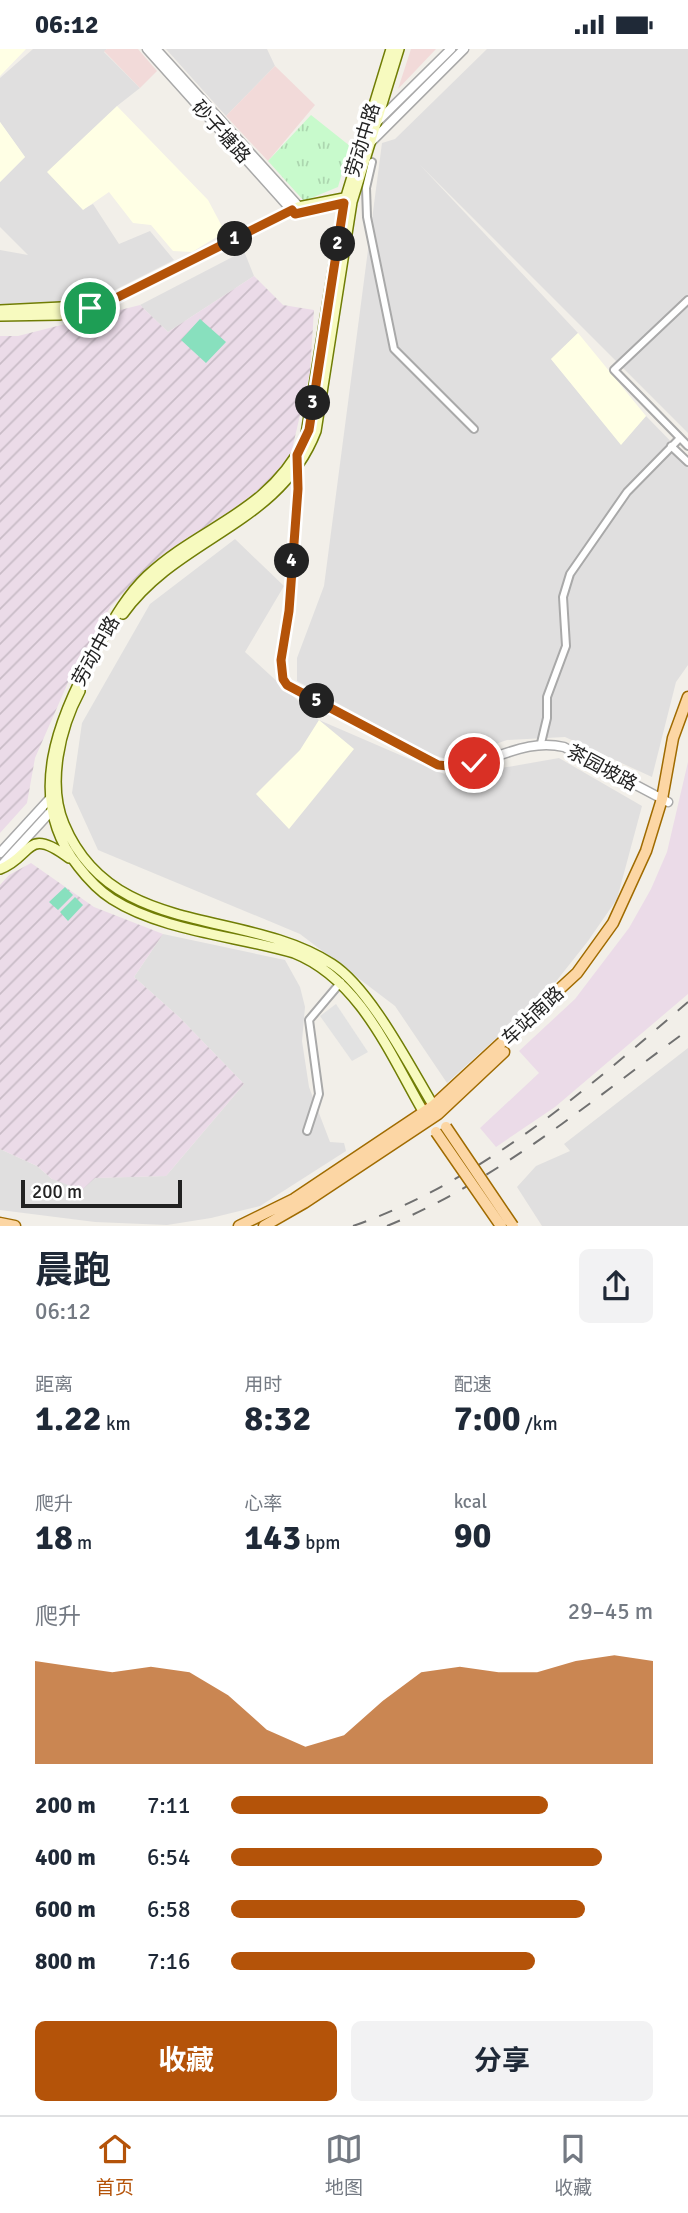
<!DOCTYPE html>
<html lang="zh">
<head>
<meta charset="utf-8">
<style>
	:root { --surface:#fff; --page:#f2f2f3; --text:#1f2937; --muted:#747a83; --line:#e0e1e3; --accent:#b45309 }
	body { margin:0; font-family:Signika,"Noto Sans SC",sans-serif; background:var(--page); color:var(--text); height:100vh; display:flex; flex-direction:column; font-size:26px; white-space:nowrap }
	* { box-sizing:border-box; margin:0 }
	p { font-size:23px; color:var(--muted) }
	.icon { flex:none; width:38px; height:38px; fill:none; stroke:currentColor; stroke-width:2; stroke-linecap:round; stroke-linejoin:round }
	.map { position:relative; height:1177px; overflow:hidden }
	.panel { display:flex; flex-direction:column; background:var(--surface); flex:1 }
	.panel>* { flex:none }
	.scale { position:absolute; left:21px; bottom:18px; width:161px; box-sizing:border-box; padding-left:7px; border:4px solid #222; border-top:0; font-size:19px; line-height:24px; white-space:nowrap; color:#222; -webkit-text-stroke:5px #fff; paint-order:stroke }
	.pin { position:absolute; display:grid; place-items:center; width:60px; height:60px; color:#fff; margin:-30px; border:4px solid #fff; border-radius:50%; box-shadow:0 2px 7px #0007 }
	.km { position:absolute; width:35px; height:35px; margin:-18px; border-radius:50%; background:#222; color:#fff; font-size:19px; line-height:35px; text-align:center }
	.round { display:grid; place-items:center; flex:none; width:74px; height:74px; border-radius:10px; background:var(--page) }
	.summary { display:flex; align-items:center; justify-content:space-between; height:119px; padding:0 35px }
	h1 { font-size:38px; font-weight:700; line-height:52px }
	.figures { display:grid; grid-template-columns:repeat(3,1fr); gap:10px; height:119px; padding:7px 35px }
	.figures div { display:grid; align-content:center }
	.figures b { font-size:35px; font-weight:700 }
	.figures small { font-size:19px; font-weight:400 }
	.figures p { font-size:19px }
	.chart { height:196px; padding:14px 35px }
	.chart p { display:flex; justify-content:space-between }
	.chart svg { width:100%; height:126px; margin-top:7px; fill:var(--accent); opacity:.7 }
	.primary-button { display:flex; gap:14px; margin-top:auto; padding:14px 35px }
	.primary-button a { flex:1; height:80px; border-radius:10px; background:var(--accent); color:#fff; font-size:28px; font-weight:700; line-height:80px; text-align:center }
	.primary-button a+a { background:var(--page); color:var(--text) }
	ul { padding:0 35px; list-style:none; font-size:23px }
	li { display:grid; grid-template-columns:112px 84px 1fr; align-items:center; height:52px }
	li i { height:18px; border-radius:9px; background:var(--accent) }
	.status { display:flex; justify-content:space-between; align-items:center; height:49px; padding:0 35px; background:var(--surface); direction:ltr }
	.status svg { height:19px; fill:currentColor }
	.dock { display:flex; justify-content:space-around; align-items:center; height:98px; border-top:2px solid var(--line); background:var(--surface); font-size:19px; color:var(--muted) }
	.dock a { display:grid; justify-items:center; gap:4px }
	.dock .current { color:var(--accent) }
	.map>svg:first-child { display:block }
	.residential { fill:#e0dfdf }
	.commercial { fill:#f2dad9 }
	.industrial { fill:url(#industrial-furrows) }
	.education { fill:#ffffe5 }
	.railway { fill:#ebdbe8 }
	.park { fill:url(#park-tufts) }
	.pitch { fill:#88e0be }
	.parking { fill:#e2e2e2 }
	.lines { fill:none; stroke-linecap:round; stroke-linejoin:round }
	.minor-casing { stroke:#a9a9a9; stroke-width:10 }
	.tertiary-casing { stroke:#a9a9a9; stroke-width:11 }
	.secondary-casing { stroke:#707d05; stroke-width:12 }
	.primary-casing { stroke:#a06b00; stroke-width:13 }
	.minor { stroke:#fff; stroke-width:6 }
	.tertiary { stroke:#fff; stroke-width:8 }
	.secondary { stroke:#f7fabf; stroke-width:9 }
	.primary { stroke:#fcd6a4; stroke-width:10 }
	.rail { stroke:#707070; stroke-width:2; stroke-dasharray:14 14; stroke-linecap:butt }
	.primary-bridge-casing { stroke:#a06b00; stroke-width:13; stroke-linecap:butt }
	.primary-bridge { stroke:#fcd6a4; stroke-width:10 }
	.route-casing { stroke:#fff; stroke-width:14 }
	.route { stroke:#b45309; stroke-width:9 }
	.labels { text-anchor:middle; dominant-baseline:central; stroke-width:7; stroke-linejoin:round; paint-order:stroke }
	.street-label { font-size:19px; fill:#222; stroke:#fff }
</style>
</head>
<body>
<div class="status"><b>06:12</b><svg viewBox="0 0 49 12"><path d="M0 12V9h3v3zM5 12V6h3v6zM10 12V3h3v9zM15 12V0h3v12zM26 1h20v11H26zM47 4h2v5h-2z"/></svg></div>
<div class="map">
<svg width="688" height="1177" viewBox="0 0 688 1177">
	<defs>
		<pattern id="industrial-furrows" width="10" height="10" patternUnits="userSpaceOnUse" patternTransform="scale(1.75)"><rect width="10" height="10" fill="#ebdbe8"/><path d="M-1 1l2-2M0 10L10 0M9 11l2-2" fill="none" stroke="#c9bcc7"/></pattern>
		<pattern id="park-tufts" width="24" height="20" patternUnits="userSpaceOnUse" patternTransform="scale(1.75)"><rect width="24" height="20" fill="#c8facc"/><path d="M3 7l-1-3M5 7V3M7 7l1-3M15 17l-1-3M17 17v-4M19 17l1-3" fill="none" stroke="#acd6af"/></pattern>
	</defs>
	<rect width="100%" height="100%" fill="#f2efe9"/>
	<path class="residential" d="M 33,0 L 107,0 L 104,3 L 140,39 L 117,57 L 83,160 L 93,155 L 119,195 L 150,182 L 174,211 L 113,242 L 73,255 L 0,256 L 0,201 L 28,206 L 0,178 L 0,133 L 25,108 L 0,73 L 0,29 Z
		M 166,0 L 267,0 L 275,17 L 226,67 Z
		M 487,0 L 688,0 L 688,384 L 420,116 L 578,284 L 551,310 L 621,395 L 646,367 L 688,410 L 688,616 L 676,633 L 652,728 L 565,688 L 507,691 L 450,711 L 430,705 L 297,632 L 297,609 L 324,537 L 382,94 L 395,90 Z
		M 244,202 L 254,227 L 168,283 L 140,256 Z
		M 235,490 L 284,537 L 245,603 L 319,671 L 451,728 L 559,709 L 642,757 L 617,850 L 588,892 L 550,940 L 447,1034 L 395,957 L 300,885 L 98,801 L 72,744 L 82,674 L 150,555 Z
		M 163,885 L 285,911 L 300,938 L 305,958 L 302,992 L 309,1038 L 330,1093 L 344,1094 L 346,1102 L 260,1157 L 211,1169 L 167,1176 L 95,1173 L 0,1161 L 0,1100 L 37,1117 L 52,1130 L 166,1127 L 244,1035 L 179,968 L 134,928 Z
		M 688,999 L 688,1177 L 542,1177 L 517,1138 L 536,1117 L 570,1102 L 564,1095 Z"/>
	<path class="commercial" d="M 107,0 L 138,0 L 157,22 L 140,39 L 104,2 Z
		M 411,0 L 436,0 L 398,40 Z
		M 275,17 L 315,56 L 268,112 L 226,67 Z"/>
	<path class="industrial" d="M 254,227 L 283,256 L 314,261 L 310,323 L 291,405 L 278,426 L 244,455 L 174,498 L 144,522 L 111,557 L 70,629 L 35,709 L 27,754 L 0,784 L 0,287 L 18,287 L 140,256 L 168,283 Z
		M 31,814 L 94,858 L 163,885 L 134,928 L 179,968 L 244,1035 L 166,1127 L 95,1129 L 82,1141 L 52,1130 L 37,1117 L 0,1100 L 0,836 L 9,826 Z"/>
	<path class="education" d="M 0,0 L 26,0 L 0,27 Z
		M 117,57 L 208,151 L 225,183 L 192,203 L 173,202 L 151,176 L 133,174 L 109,143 L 83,161 L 47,123 Z
		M 0,73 L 25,108 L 0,133 Z
		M 578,284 L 646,367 L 621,396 L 551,310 Z
		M 319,671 L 354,700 L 289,780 L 256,745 L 300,701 Z"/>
	<path class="railway" d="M 688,713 L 688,945 L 555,1058 L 496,1098 L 480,1079 L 539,1024 L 519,1002 L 575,950 L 629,879 L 651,840 L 667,803 Z"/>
	<path class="park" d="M 311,66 L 350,97 L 338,138 L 304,152 L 268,112 Z"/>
	<path class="pitch" d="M 200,270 L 226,293 L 206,314 L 181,291 Z
		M 65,838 L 73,846 L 58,861 L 49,853 Z
		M 75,848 L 83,856 L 68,872 L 60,863 Z"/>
	<path class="parking" d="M 336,955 L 368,1003 L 352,1012 L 320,967 Z"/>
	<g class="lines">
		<defs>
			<path id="minor" d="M 372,113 L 366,139 L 367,168 L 394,300 L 474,380
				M 688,251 L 614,321 L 688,397
				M 671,397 L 688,413
				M 541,694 L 547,669 L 547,648 L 566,597 L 563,548 L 570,525 L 627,443 L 680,389
				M 307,1082 L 319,1045 L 309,971 L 341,933"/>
			<path id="tertiary" d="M 147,0 L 295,165
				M 156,0 L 303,162
				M 376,74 L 451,0
				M 371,93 L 464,0
				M 297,416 L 298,440 L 289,562 L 281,611 L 283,630 L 287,636 L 438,716 C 482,725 516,687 564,698 L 668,753
				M 0,804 L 55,744
				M 0,818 L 55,758"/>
			<path id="secondary" d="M 391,0 L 344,154 L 305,391 C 266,466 203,475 147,527 C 125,548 111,575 96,601 C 59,667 24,750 78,817 C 88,830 98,841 112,850 C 162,882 237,887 294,904 C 362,931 392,1010 427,1069
				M 0,261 L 102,256 L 298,158 L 349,148
				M 0,267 L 60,266
				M 123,565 C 178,488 280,476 316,382 L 352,153 L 399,0
				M 80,642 C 60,679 47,735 64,775 C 112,890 244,858 332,915 C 371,940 411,1020 436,1061
				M 0,820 C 33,808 25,776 69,809"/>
			<path id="primary" d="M 0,1174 L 15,1177
				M 239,1177 L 294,1150 L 433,1057 L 577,924 L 613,874 L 646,802 L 662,750 L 673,689 L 688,648
				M 264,1177 L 304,1154 L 438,1065 L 504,1003"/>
		</defs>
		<use href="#minor" class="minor-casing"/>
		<use href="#tertiary" class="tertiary-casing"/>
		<use href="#secondary" class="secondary-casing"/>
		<use href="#primary" class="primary-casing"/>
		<use href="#minor" class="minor"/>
		<use href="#tertiary" class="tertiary"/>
		<use href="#secondary" class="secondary"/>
		<use href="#primary" class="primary"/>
		<path class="rail" d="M 353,1177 C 482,1132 586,1041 688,953
			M 387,1177 C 499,1131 592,1051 688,981"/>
		<defs>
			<path id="primary-bridge" d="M 446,1078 L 513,1177
				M 436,1083 L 501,1177"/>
		</defs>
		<use href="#primary-bridge" class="primary-bridge-casing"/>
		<use href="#primary-bridge" class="primary-bridge"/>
	</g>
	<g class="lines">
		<defs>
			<path id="route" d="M 90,259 L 102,256 L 292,161 L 295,165 L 344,154 L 309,381 L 297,406 L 298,440 L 289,562 L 281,611 L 283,630 L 287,636 L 438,716 L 460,718 L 474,714"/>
		</defs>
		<use href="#route" class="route-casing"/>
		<use href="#route" class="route"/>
	</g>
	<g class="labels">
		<g class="street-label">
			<text transform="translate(221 83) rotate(48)">砂子塘路</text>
			<text transform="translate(363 91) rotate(-73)">劳动中路</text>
			<text transform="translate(96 602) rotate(-61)">劳动中路</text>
			<text transform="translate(602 719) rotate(28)">茶园坡路</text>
			<text transform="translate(533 967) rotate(-43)">车站南路</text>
		</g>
	</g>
</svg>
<div class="scale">200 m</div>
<div class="pin" style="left:90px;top:259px;background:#1e9e55"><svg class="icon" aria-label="arrive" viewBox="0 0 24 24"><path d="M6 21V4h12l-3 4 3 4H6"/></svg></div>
<div class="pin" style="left:474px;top:714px;background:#d93025"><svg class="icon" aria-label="check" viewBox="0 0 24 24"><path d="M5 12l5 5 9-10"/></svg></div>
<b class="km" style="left:235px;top:190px">1</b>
<b class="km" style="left:338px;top:195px">2</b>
<b class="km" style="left:313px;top:354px">3</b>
<b class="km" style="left:292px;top:512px">4</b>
<b class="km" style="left:317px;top:652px">5</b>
</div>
<section class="panel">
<div class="summary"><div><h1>晨跑</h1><p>06:12</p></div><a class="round"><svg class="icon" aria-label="share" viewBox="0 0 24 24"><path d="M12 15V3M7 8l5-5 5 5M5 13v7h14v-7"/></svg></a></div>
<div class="figures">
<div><p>距离</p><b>1.22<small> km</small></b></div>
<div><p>用时</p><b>8:32</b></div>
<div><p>配速</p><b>7:00<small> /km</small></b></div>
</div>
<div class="figures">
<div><p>爬升</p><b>18<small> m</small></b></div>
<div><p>心率</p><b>143<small> bpm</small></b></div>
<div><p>kcal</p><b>90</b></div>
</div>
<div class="chart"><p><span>爬升</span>29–45 m</p>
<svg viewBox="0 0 160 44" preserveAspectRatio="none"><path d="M0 44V8L10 10L20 12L30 10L40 12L50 20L60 32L70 38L80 34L90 22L100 12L110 10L120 12L130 12L140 8L150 6L160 8V44z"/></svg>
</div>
<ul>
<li><b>200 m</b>7:11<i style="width:75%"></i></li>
<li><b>400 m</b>6:54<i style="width:88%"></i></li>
<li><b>600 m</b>6:58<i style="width:84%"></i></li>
<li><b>800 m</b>7:16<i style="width:72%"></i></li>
</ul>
<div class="primary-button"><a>收藏</a><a>分享</a></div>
</section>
<nav class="dock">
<a class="current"><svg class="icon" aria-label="home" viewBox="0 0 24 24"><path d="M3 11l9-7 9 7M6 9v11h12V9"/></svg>首页</a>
<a><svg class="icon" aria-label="map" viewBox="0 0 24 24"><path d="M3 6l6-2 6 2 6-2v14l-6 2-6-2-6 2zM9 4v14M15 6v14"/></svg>地图</a>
<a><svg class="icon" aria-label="saved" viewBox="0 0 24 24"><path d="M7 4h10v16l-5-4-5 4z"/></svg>收藏</a>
</nav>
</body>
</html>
